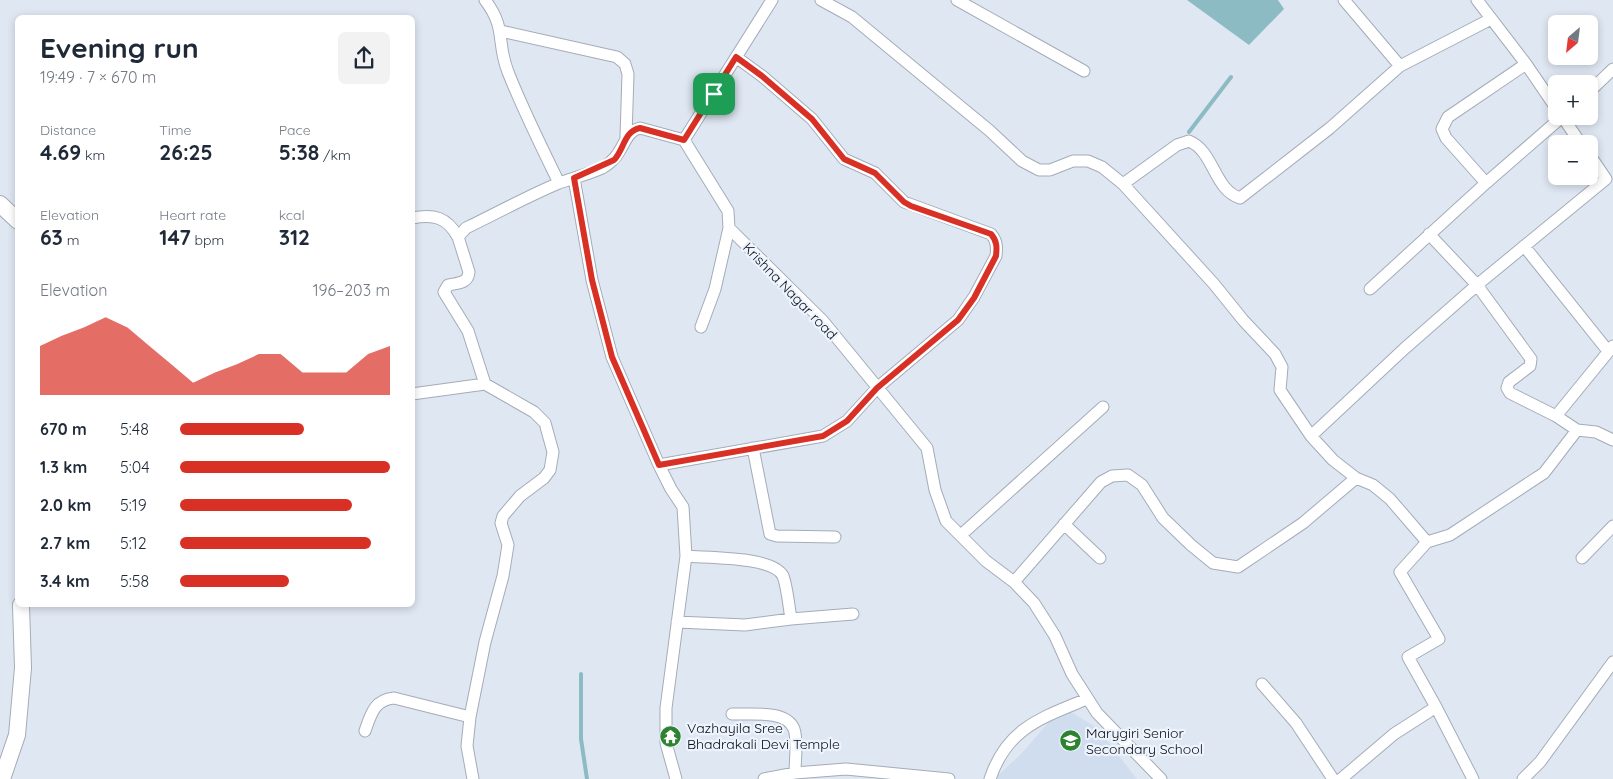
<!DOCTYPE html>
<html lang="en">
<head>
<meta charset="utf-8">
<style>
	:root { --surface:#fff; --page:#f2f2f3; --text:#1f2937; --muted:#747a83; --accent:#d93025 }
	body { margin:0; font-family:Quicksand,sans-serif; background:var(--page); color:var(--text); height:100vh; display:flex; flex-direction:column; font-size:19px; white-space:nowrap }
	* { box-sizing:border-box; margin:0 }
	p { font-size:16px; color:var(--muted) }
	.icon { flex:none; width:28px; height:28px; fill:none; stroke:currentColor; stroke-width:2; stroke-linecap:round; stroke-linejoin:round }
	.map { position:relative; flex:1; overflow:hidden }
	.side { position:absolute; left:15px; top:15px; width:400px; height:592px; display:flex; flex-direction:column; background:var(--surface); border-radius:8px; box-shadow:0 2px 8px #0003 }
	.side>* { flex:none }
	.needle { width:32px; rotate:208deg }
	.controls { position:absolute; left:1548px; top:15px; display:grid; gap:10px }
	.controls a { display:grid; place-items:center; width:50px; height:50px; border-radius:8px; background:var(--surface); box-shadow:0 2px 8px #0003; font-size:25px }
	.pin { position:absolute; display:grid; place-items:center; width:42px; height:42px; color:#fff; margin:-21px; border-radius:10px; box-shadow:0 2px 8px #0006 }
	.round { display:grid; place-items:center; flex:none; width:52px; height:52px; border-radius:8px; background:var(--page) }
	.head { display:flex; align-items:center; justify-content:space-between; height:85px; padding:0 25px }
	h1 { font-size:28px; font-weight:700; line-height:38px }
	.stats { display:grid; grid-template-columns:repeat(3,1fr); gap:8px; height:85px; padding:5px 25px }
	.stats div { display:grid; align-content:center }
	.stats b { font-size:21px; font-weight:700 }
	.stats small { font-size:14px; font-weight:400 }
	.stats p { font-size:14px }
	.chart { height:140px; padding:10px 25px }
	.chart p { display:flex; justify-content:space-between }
	.chart svg { width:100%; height:90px; margin-top:5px; fill:var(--accent); opacity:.7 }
	ul { padding:0 25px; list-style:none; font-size:16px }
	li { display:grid; grid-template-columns:80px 60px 1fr; align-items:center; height:38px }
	li i { height:12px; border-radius:6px; background:var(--accent) }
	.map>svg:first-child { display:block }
	.built { fill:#d0ddef }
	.water { fill:#8cbbc4 }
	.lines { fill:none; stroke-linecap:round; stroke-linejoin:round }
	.stream { stroke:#8cbbc4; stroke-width:4 }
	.street-casing { stroke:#a4acb7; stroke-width:13 }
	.secondary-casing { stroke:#a4acb7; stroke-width:18 }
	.street { stroke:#fff; stroke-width:11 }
	.secondary { stroke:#fff; stroke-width:16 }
	.route-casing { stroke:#fff; stroke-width:10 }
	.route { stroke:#d93025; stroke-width:6 }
	.labels { text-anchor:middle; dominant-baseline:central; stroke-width:4.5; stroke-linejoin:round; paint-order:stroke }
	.street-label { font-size:14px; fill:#0a0d11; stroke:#edf4fe }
	.poi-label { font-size:14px; fill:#0a0d11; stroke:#edf4fe; text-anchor:start }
</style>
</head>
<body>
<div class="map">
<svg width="1613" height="779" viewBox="0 0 1613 779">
	<rect width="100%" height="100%" fill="#dfe7f3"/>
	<path class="built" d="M 1068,710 L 1097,728 L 1137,779 L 994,779 L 1021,754 L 1049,722 Z"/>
	<path class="water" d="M 1187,0 L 1278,0 L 1284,9 L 1249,45 Z"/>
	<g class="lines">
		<path class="stream" d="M 1189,132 L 1231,77
			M 581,674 L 581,739 L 587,779"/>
		<defs>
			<path id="street" d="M 485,0 C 507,29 496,42 508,72 C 523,110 541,146 559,183
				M 772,0 L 684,140 L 728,211 L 729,228 L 823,321 L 927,448 L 935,490 L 946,521 L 986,561 L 1014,582 L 1034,603 L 1055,636 L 1072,674 L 1097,713 L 1161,779
				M 821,0 L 852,17 L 990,131 L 1022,161 L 1039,170 L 1050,170 L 1073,161 L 1088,161 L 1102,167 L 1123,184 L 1214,284 L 1243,320 L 1275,354 L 1282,367 L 1280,390 L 1311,436 L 1333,460 L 1356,478 L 1373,485 L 1390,499 L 1427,542 L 1450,535 L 1544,473 L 1577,430
				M 957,0 L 1084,71
				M 1344,0 L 1400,66
				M 1477,0 L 1526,64 L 1556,108
				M 501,31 L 617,57 L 625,64 L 628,74 L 626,137
				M 1526,64 L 1448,117 L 1442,129 L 1446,138 L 1486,183 L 1563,116
				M 1589,92 L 1613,69
				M 1562,116 L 1581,144
				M 1589,154 L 1606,179 L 1477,285 L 1531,359 L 1530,366 L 1509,382 L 1507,388 L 1510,393 L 1556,416 L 1577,430 L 1596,432 L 1613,440
				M 574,178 L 592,280 L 612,357 L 659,465 L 671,489 L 683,507 L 686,556 L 666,708 L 666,743 L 676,779
				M 1123,184 L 1177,145 L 1189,141 C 1214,151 1214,190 1240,198 L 1330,128 L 1400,66 L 1491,19
				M 412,218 C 434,214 447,217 458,237
				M 1524,246 L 1608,351
				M 1370,289 L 1486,183
				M 701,327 L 715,289 L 729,228
				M 412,394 L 485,384 L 468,331 L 444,292 L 448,285 C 457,283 468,284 469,272 L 458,237 L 466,228 C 497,213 528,196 559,183 C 573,178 589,174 602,168 C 625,156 622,132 640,128 L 684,140
				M 1556,416 L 1613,346
				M 1311,436 L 1404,349 L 1477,285 L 1429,234
				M 753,448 L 770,534 L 777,536 L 835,537
				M 659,465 L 823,436 L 847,421 L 877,388 L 958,320 L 974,297 L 996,256 C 997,247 997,241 991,234 L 904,202 L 875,173 L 844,159 L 812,119 L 762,76 L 736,57
				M 1064,524 L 1100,558
				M 961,535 L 1103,407
				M 1427,542 L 1400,572 L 1439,639 L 1408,657 L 1436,707
				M 686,556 C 707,558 773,556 783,576 C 787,586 789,607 791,619
				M 1582,558 L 1613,526
				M 1014,582 L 1101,482 L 1112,476 L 1128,475 L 1142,485 L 1163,518 L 1191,545 L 1213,563 L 1238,567 L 1303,523 L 1356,478
				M 677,622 L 745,625 L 791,619 L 853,614
				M 1262,684 L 1296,723 L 1333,779
				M 732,714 C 749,715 786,709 794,729 C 798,741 795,760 795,773
				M 365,731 C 371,714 374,700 394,698 L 470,717
				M 473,779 L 467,746 L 470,717 L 485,642 L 503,576 L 508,545 L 501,523 L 503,516 L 520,496 L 544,478 L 550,470 L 553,452 L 545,423 L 534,412 L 485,384
				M 764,779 L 795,773 L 846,769 L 949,779
				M 990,779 C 1007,728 1041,718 1087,699
				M 1341,779 L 1394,734 L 1436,707 L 1473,779
				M 1523,779 L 1540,762 L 1613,662"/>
			<path id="secondary" d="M 0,204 L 18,221
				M 2,779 L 17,735 L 23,668 L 21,605"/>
		</defs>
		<use href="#street" class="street-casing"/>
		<use href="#secondary" class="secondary-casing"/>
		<use href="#street" class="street"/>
		<use href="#secondary" class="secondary"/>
	</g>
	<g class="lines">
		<defs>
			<path id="route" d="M 736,57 L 762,76 L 812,119 L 844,159 L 875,173 L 904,202 L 911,206 L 991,234 C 997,241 997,247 996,256 L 974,298 L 958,320 L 877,388 L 847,421 L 823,436 L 659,465 L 612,357 L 592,280 L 574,178 L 614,160 C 624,150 624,131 640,128 L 684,140 Z"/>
		</defs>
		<use href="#route" class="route-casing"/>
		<use href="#route" class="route"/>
	</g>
	<defs>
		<symbol id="temple-disc" viewBox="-11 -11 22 22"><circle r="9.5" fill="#2e8331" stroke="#edf4fe"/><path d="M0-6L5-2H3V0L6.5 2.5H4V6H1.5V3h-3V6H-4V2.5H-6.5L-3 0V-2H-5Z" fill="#fff"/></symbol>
		<symbol id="school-disc" viewBox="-11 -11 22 22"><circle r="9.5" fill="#2e8331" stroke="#edf4fe"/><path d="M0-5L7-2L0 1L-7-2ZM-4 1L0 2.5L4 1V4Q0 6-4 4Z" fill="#fff"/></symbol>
	</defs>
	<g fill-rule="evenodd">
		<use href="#temple-disc" x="658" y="724" width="25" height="25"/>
		<use href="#school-disc" x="1058" y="728" width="25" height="25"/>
	</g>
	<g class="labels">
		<g class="street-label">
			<text transform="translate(790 291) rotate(46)">Krishna Nagar road</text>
		</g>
		<g class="poi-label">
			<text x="687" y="728">Vazhayila Sree<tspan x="687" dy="16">Bhadrakali Devi Temple</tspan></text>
			<text x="1086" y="733">Marygiri Senior<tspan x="1086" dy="16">Secondary School</tspan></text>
		</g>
	</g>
</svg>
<div class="controls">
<a><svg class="needle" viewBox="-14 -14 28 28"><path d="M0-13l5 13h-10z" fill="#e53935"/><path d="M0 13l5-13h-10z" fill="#747a83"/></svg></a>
<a>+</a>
<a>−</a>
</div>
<div class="pin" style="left:714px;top:94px;background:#1e9e55"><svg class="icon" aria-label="arrive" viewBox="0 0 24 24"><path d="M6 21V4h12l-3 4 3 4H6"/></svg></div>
<section class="side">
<div class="head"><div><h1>Evening run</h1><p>19:49 · 7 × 670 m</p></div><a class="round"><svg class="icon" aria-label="share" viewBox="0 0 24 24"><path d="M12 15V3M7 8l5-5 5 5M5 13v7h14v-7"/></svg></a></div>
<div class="stats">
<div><p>Distance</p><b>4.69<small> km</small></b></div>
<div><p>Time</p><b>26:25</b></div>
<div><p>Pace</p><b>5:38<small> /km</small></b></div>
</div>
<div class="stats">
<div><p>Elevation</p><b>63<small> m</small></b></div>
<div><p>Heart rate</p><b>147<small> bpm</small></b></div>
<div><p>kcal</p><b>312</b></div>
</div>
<div class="chart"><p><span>Elevation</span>196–203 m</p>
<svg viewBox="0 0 160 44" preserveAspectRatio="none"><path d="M0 44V20L10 15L20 11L30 6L40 11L50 20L60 29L70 38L80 33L90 29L100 24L110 24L120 33L130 33L140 33L150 24L160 20V44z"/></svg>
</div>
<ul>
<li><b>670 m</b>5:48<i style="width:59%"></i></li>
<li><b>1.3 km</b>5:04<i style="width:100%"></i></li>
<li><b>2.0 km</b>5:19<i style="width:82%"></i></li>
<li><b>2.7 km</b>5:12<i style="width:91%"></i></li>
<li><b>3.4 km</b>5:58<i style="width:52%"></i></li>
</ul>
</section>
</div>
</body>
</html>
